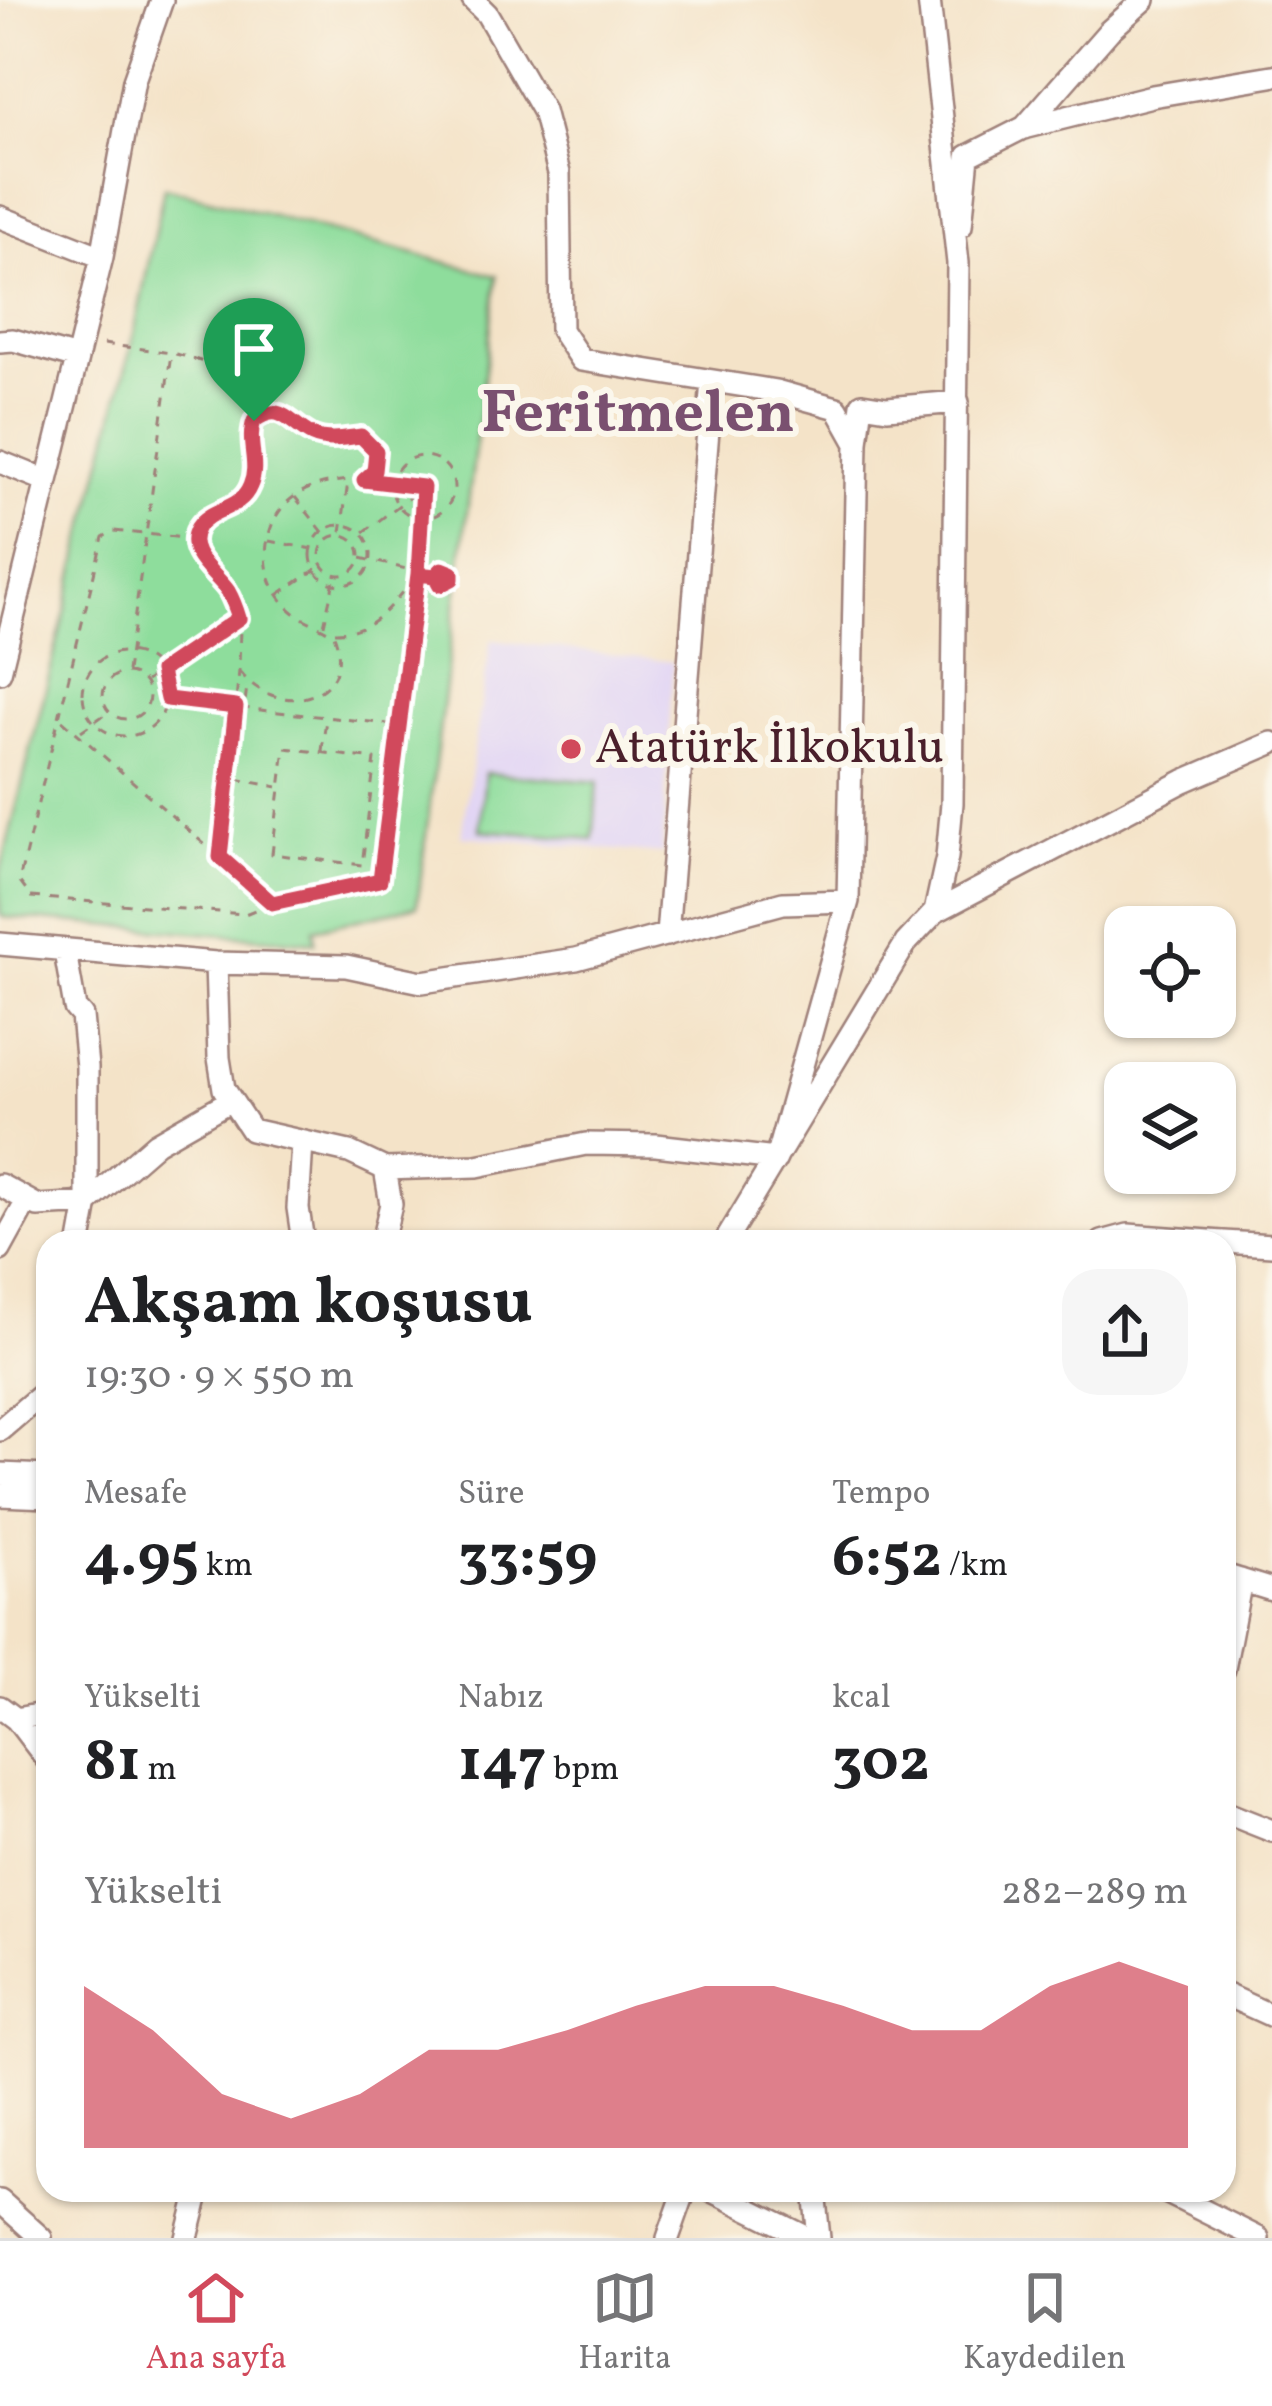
<!DOCTYPE html>
<html lang="tr">
<head>
<meta charset="utf-8">
<style>
	:root { --surface:#fff; --page:#f6f6f6; --text:#202124; --muted:#757577; --line:#e0e0e0; --accent:#d1495b }
	body { margin:0; font-family:Vollkorn,serif; background:var(--page); color:var(--text); height:100vh; display:flex; flex-direction:column; font-size:45px; white-space:nowrap }
	* { box-sizing:border-box; margin:0 }
	p { font-size:39px; color:var(--muted) }
	.icon { flex:none; width:66px; height:66px; fill:none; stroke:currentColor; stroke-width:2; stroke-linecap:round; stroke-linejoin:round }
	.map { position:relative; flex:1; overflow:hidden }
	.details { position:absolute; left:36px; top:1230px; width:1200px; height:972px; display:flex; flex-direction:column; background:var(--surface); border-radius:36px; box-shadow:0 3px 9px #0004 }
	.details>* { flex:none }
	.controls { position:absolute; left:1104px; top:906px; display:grid; gap:24px }
	.controls a { display:grid; place-items:center; width:132px; height:132px; border-radius:24px; background:var(--surface); box-shadow:0 3px 9px #0004; font-size:60px }
	.pin { position:absolute; display:grid; place-items:center; width:102px; height:102px; color:#fff; margin:-123px -51px; border-radius:50% 50% 50% 0; rotate:-45deg; box-shadow:0 0 12px #0007 }
	.pin .icon { rotate:45deg }
	.round { display:grid; place-items:center; flex:none; width:126px; height:126px; border-radius:36px; background:var(--page) }
	.overview { display:flex; align-items:center; justify-content:space-between; height:204px; padding:0 48px }
	h1 { font-size:66px; font-weight:700; line-height:90px }
	.metrics { display:grid; grid-template-columns:repeat(3,1fr); gap:18px; height:204px; padding:12px 48px }
	.metrics div { display:grid; align-content:center }
	.metrics b { font-size:60px; font-weight:700 }
	.metrics small { font-size:33px; font-weight:400 }
	.metrics p { font-size:33px }
	.chart { height:336px; padding:24px 48px }
	.chart p { display:flex; justify-content:space-between }
	.chart svg { width:100%; height:216px; margin-top:12px; fill:var(--accent); opacity:.7 }
	.tabs { display:flex; justify-content:space-around; align-items:center; height:168px; border-top:3px solid var(--line); background:var(--surface); font-size:33px; color:var(--muted) }
	.tabs a { display:grid; justify-items:center; gap:6px }
	.tabs .active { color:var(--accent) }
	.map>svg:first-child { display:block }
	.built { fill:#e1d4f4 }
	.green { fill:#8edd9c; stroke:#6c7e64; stroke-width:3 }
	.lines { fill:none; stroke-linecap:round; stroke-linejoin:round }
	.minor-casing { stroke:#9f817a; stroke-width:26 }
	.path { stroke:#9f817a; stroke-width:3; stroke-dasharray:9 9; stroke-linecap:butt }
	.minor { stroke:#fff; stroke-width:21 }
	.route-casing { stroke:#fff; stroke-width:24 }
	.route { stroke:#d1495b; stroke-width:15 }
	.poi-dot { fill:#d1495b; stroke:#fbf7ec; stroke-width:4.5 }
	.labels { text-anchor:middle; dominant-baseline:central; stroke-width:12; stroke-linejoin:round; paint-order:stroke }
	.poi-label { font-size:48px; fill:#4a1f2b; stroke:#fbf7ec; text-anchor:start }
	.district-label { font-size:60px; font-weight:bold; fill:#7a5070; stroke:#fbf7ec }
</style>
</head>
<body>
<div class="map">
<svg width="1272" height="2238" viewBox="0 0 1272 2238">
	<rect width="100%" height="100%" fill="#fbf7ec"/>
	<filter id="ink" filterUnits="userSpaceOnUse"><feTurbulence type="fractalNoise" baseFrequency=".00833" numOctaves="2"/><feDisplacementMap in="SourceGraphic" scale="24" xChannelSelector="R" yChannelSelector="G"/><feConvolveMatrix kernelMatrix="1 2 1 2 8 2 1 2 1" color-interpolation-filters="sRGB"/></filter>
	<filter id="wash" filterUnits="userSpaceOnUse"><feTurbulence type="fractalNoise" baseFrequency=".004" numOctaves="4" result="noise"/><feDisplacementMap in="SourceGraphic" scale="48" xChannelSelector="R" yChannelSelector="G"/><feGaussianBlur stdDeviation="2.7" result="paint"/><feColorMatrix in="noise" values="0 0 0 0 0 0 0 0 0 0 0 0 0 0 0 0 0 1.4 0 .05"/><feComposite in="paint" operator="in"/></filter>
	<g filter="url(#wash)">
		<rect width="100%" height="100%" fill="#f4e3c8"/>
		<path class="built" d="M 491,640 L 673,662 L 662,854 L 461,836 Z"/>
		<path class="green" d="M 164,187 L 497,276 L 417,906 L 314,929 L 315,942 L 2,917 L 0,913 L 0,873 L 133,339 Z
			M 485,773 L 598,782 L 593,839 L 480,830 Z"/>
	</g>
	<g filter="url(#ink)">
		<g class="lines">
			<defs>
				<path id="minor" d="M 473,0 L 487,14 L 543,111 L 559,173 L 561,330 L 581,360 L 776,391 L 837,408 L 856,442
					M 929,0 L 958,263 L 952,803 L 947,857 L 935,912
					M 1024,128 L 1109,31 L 1144,0
					M 0,217 L 102,257
					M 961,226 L 968,156 L 1023,128 L 1152,96 L 1272,76
					M 0,341 L 13,340 L 77,358
					M 0,462 L 47,481
					M 0,672 L 102,257 L 134,80 L 162,0
					M 667,935 L 712,381
					M 0,944 L 216,963 L 346,966 L 422,982 L 576,959 L 783,903 L 848,901
					M 65,952 L 75,1008 L 82,1016 L 87,1067 L 87,1203 L 80,1242
					M 216,963 L 219,1058 L 224,1089 L 251,1130 L 349,1152 L 385,1169 L 477,1166 L 586,1144 L 656,1145 L 776,1159 L 848,901 L 857,442 L 862,404 L 887,408 L 958,402
					M 302,1143 L 298,1208 L 303,1242
					M 0,1185 L 38,1206 L 87,1203 L 156,1143 L 231,1100
					M 382,1242 L 391,1204 L 385,1169
					M 725,1242 L 906,943 L 935,912 L 1184,781 L 1272,743
					M 1102,1242 L 1128,1235 L 1223,1242
					M 1224,1242 L 1272,1245
					M 0,1250 L 27,1201
					M 0,1430 L 48,1389
					M 0,1474 L 48,1476
					M 0,1495 L 48,1497
					M 1224,1575 L 1272,1590
					M 1224,1669 L 1241,1580
					M 0,1707 L 16,1719 L 48,1761
					M 16,1719 L 48,1713
					M 1224,1812 L 1272,1831
					M 1224,1994 L 1272,2016
					M 711,2190 L 808,2238
					M 814,2190 L 819,2238
					M 1162,2190 L 1258,2238
					M 0,2201 L 41,2238
					M 187,2238 L 199,2190
					M 668,2238 L 685,2190"/>
			</defs>
			<use href="#minor" class="minor-casing"/>
			<path class="path" d="M 104,344 C 162,353 237,350 253,419
				M392 487a31 31 0 1 1 62 0a31 31 0 1 1-62 0Z
				M 295,497 L 327,537
				M311 555a30 30 0 1 1 60 0a30 30 0 1 1-60 0Z
				M 341,532 L 348,482
				M 364,532 L 423,487
				M320 555a20 20 0 1 1 40 0a20 20 0 1 1-40 0Z
				M 195,539 L 114,531 L 103,537 L 19,881 L 31,897 L 245,914 L 272,903 L 380,880 L 416,602 L 423,487 C 367,476 278,468 267,544 C 264,567 270,588 286,605 C 299,620 318,624 334,635 C 358,697 280,723 239,671
				M 269,541 L 318,550
				M 361,558 L 435,576
				M436 577a8 8 0 1 1 16 0a8 8 0 1 1-16 0Z
				M 279,594 L 321,566
				M 324,625 L 335,576
				M 335,632 C 377,632 391,603 416,576
				M83 694a42 42 0 1 1 84 0a42 42 0 1 1-84 0Z
				M 127,672 L 171,354
				M103 696a23 23 0 1 1 46 0a23 23 0 1 1-46 0Z
				M 146,681 L 238,619
				M 169,700 L 398,725
				M 62,720 L 272,903
				M 81,731 L 107,713
				M 285,748 L 375,759 L 362,865 L 272,854 Z
				M 322,751 L 326,719
				M 236,779 L 278,787
				M 220,857 L 239,671 L 240,625 L 230,595 L 200,560 L 196,531 C 214,506 248,509 254,473 C 256,457 250,441 251,425 L 265,413 L 283,413 L 319,438 L 361,436 L 376,451 L 374,471 L 365,479
				M 226,861 L 247,686"/>
			<use href="#minor" class="minor"/>
		</g>
	</g>
	<g class="lines" filter="url(#ink)">
		<defs>
			<path id="route" d="M 254,421 C 246,443 260,464 250,486 C 240,511 211,507 198,527 C 182,553 216,573 228,591 C 233,600 236,608 239,618 L 161,671 L 167,699 L 236,707 L 220,857 L 272,903 L 380,880 L 418,574 L 435,576 L 442,569 L 452,573 L 452,579 L 440,585 L 435,576 L 418,574 L 423,487 L 364,480 L 374,471 L 376,451 L 361,436 C 345,438 327,442 312,435 C 289,424 281,400 254,421"/>
		</defs>
		<use href="#route" class="route-casing"/>
		<use href="#route" class="route"/>
	</g>
	<circle class="poi-dot" cx="571" cy="749" r="12"/>
	<g class="labels">
		<g class="poi-label">
			<text x="595" y="749">Atatürk İlkokulu</text>
		</g>
		<g class="district-label">
			<text x="638" y="415">Feritmelen</text>
		</g>
	</g>
</svg>
<div class="controls">
<a><svg class="icon" aria-label="locate" viewBox="0 0 24 24"><circle cx="12" cy="12" r="6"/><path d="M12 2v4M12 18v4M2 12h4M18 12h4"/></svg></a>
<a><svg class="icon" aria-label="layers" viewBox="0 0 24 24"><path d="M12 4l9 5-9 5-9-5zM3 14l9 5 9-5"/></svg></a>
</div>
<div class="pin" style="left:254px;top:421px;background:#1e9e55"><svg class="icon" aria-label="arrive" viewBox="0 0 24 24"><path d="M6 21V4h12l-3 4 3 4H6"/></svg></div>
<section class="details">
<div class="overview"><div><h1>Akşam koşusu</h1><p>19:30 · 9 × 550 m</p></div><a class="round"><svg class="icon" aria-label="share" viewBox="0 0 24 24"><path d="M12 15V3M7 8l5-5 5 5M5 13v7h14v-7"/></svg></a></div>
<div class="metrics">
<div><p>Mesafe</p><b>4.95<small> km</small></b></div>
<div><p>Süre</p><b>33:59</b></div>
<div><p>Tempo</p><b>6:52<small> /km</small></b></div>
</div>
<div class="metrics">
<div><p>Yükselti</p><b>81<small> m</small></b></div>
<div><p>Nabız</p><b>147<small> bpm</small></b></div>
<div><p>kcal</p><b>302</b></div>
</div>
<div class="chart"><p><span>Yükselti</span>282–289 m</p>
<svg viewBox="0 0 160 44" preserveAspectRatio="none"><path d="M0 44V11L10 20L20 33L30 38L40 33L50 24L60 24L70 20L80 15L90 11L100 11L110 15L120 20L130 20L140 11L150 6L160 11V44z"/></svg>
</div>
</section>
</div>
<nav class="tabs">
<a class="active"><svg class="icon" aria-label="home" viewBox="0 0 24 24"><path d="M3 11l9-7 9 7M6 9v11h12V9"/></svg>Ana sayfa</a>
<a><svg class="icon" aria-label="map" viewBox="0 0 24 24"><path d="M3 6l6-2 6 2 6-2v14l-6 2-6-2-6 2zM9 4v14M15 6v14"/></svg>Harita</a>
<a><svg class="icon" aria-label="saved" viewBox="0 0 24 24"><path d="M7 4h10v16l-5-4-5 4z"/></svg>Kaydedilen</a>
</nav>
</body>
</html>
